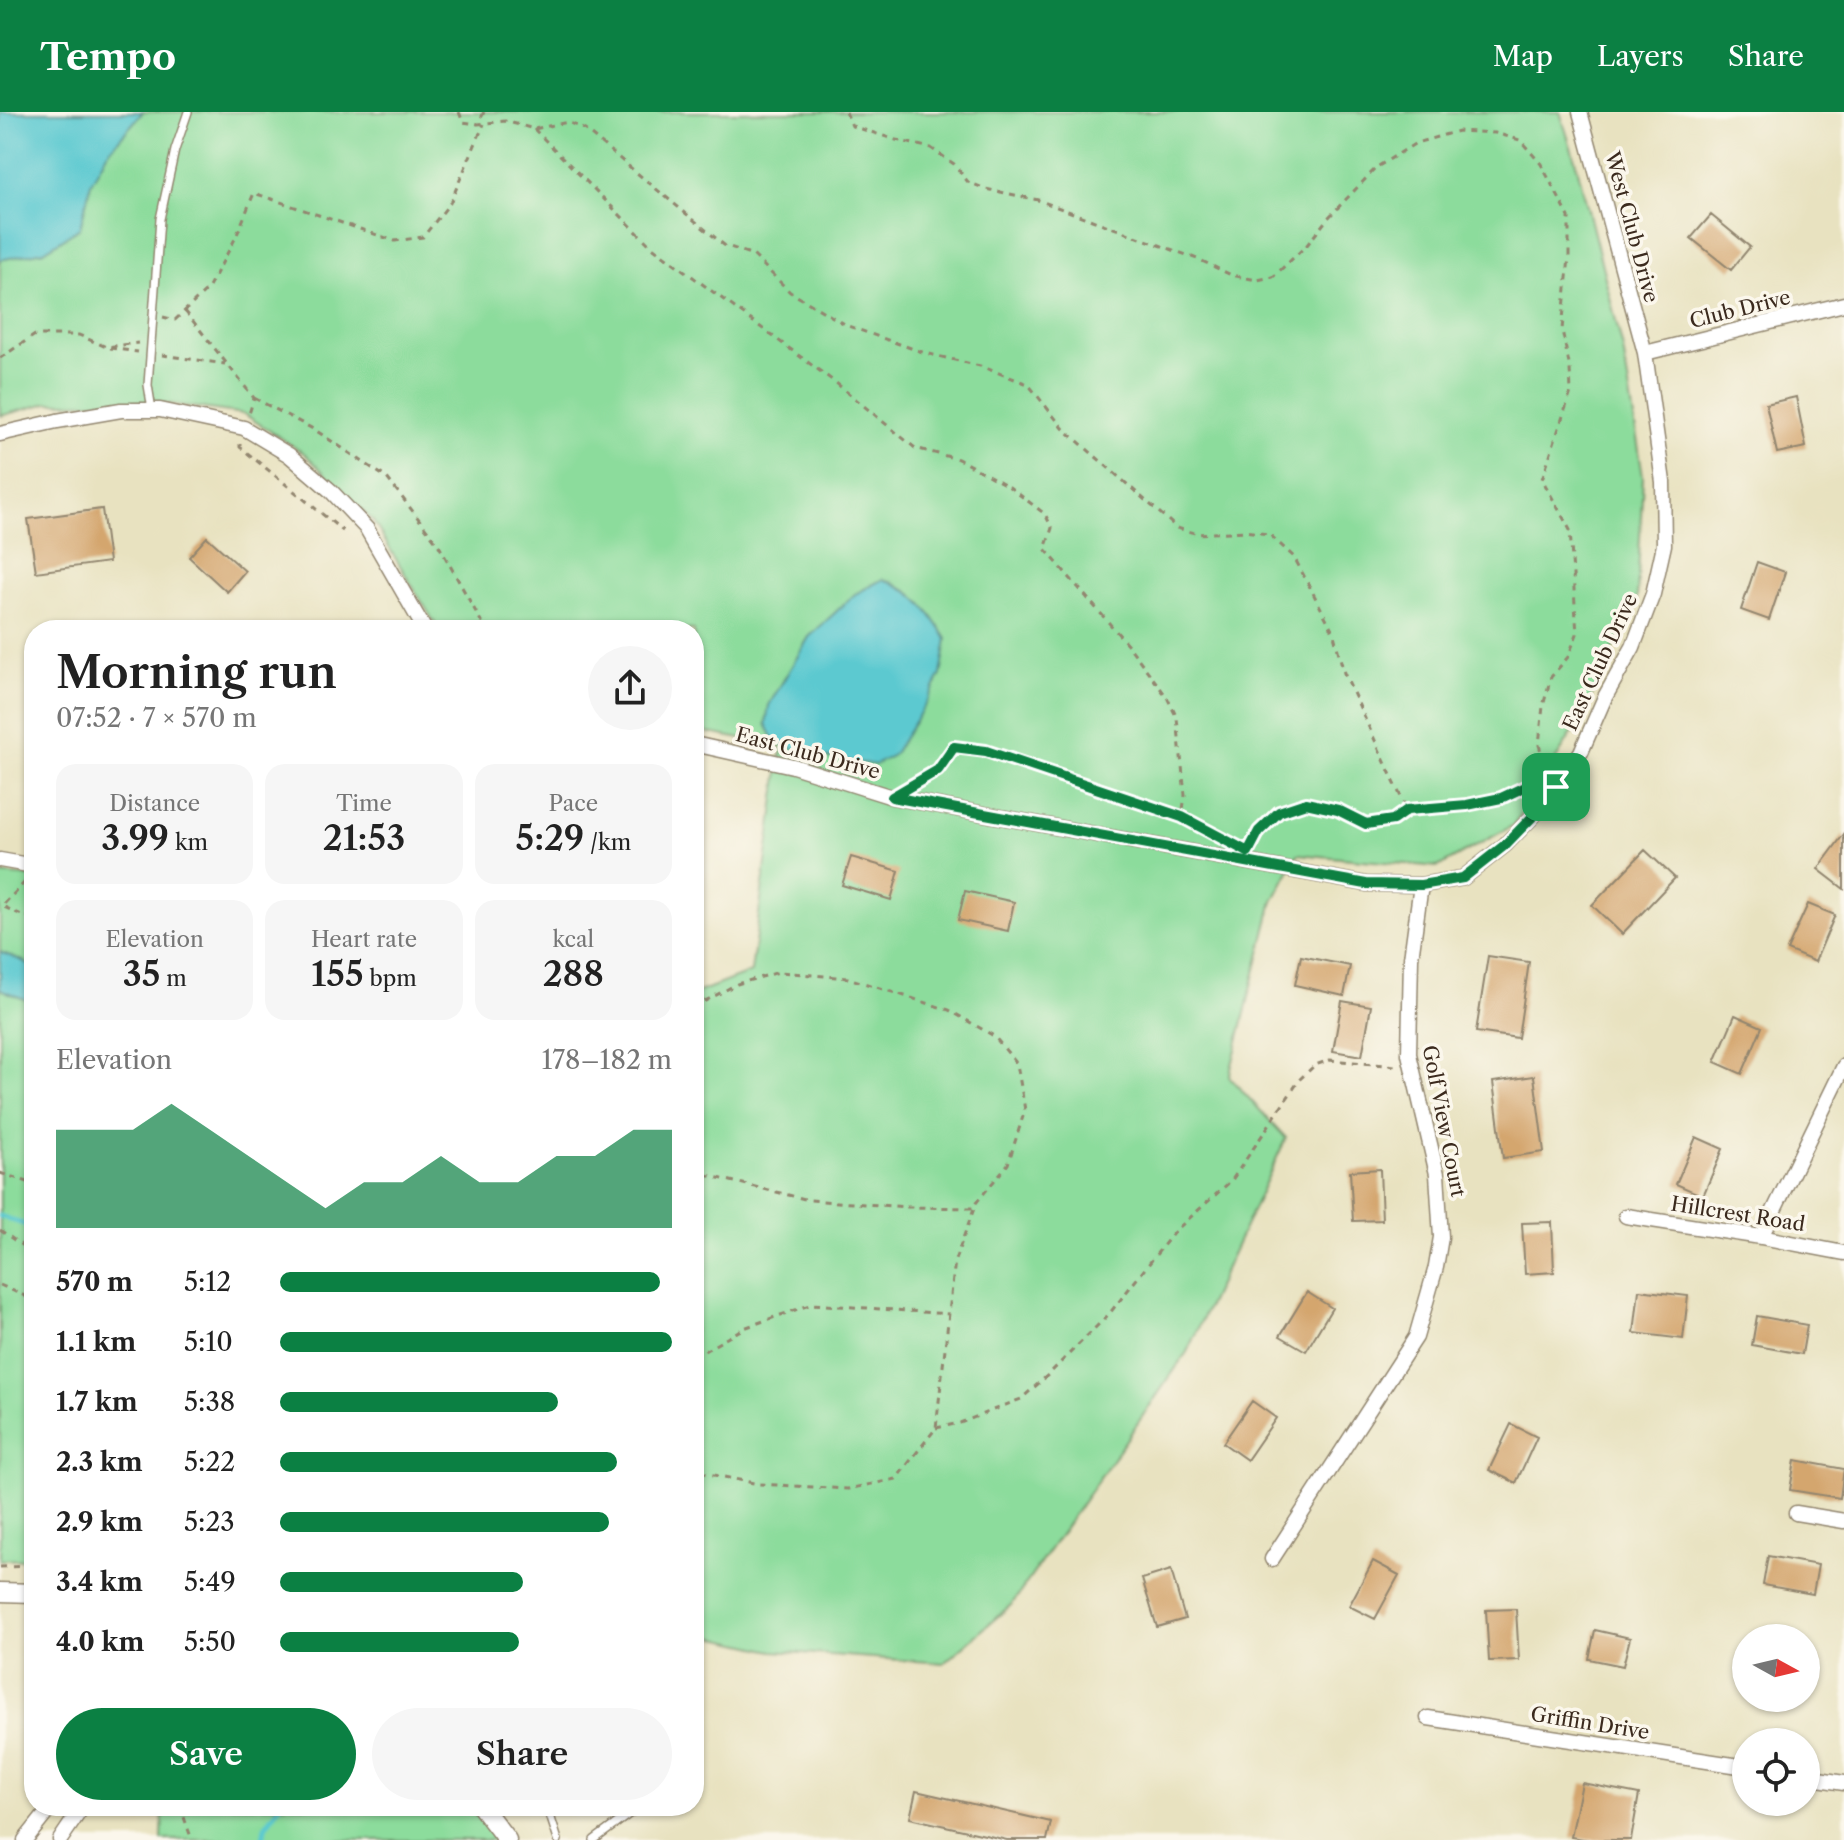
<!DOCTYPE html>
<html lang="en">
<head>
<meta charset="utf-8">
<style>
	:root { --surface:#fff; --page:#f6f6f6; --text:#222; --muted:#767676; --accent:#0b8043 }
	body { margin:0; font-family:"Libre Caslon Text",serif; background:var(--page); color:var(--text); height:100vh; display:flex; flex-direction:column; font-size:30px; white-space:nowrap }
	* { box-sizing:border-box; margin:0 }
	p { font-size:26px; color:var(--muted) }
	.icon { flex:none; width:44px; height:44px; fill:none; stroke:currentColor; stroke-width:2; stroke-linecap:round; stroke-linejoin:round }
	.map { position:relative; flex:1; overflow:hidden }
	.panel { position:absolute; left:24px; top:508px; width:680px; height:1196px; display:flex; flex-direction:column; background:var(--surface); border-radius:32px; box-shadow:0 2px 6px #0004 }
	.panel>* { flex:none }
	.needle { width:52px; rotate:98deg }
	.tools { position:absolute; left:1732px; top:1512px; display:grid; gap:16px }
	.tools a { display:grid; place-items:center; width:88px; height:88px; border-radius:50%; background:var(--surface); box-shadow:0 2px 6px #0004; font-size:40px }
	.pin { position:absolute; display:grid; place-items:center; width:68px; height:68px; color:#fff; margin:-34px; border-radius:16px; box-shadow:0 4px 12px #0006 }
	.round { display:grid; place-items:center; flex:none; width:84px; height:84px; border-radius:42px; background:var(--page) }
	.summary { display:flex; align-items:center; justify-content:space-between; height:136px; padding:0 32px }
	h1 { font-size:44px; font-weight:600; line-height:60px }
	.figures { display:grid; grid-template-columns:repeat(3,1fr); gap:12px; height:136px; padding:8px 32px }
	.figures div { display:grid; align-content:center; border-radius:20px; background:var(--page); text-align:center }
	.figures b { font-size:34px; font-weight:600 }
	.figures small { font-size:22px; font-weight:400 }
	.figures p { font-size:22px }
	.chart { height:224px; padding:16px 32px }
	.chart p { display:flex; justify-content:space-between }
	.chart svg { width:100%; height:144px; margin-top:8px; fill:var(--accent); opacity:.7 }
	.button { display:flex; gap:16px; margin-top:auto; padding:16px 32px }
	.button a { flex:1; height:92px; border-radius:48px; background:var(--accent); color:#fff; font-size:32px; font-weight:600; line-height:92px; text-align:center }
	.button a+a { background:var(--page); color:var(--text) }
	ul { padding:0 32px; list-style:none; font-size:26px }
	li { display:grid; grid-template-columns:128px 96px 1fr; align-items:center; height:60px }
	li i { height:20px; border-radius:10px; background:var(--accent) }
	header { display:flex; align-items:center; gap:48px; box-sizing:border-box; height:112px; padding:0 40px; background:var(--accent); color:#fff }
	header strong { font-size:38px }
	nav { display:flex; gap:44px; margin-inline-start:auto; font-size:28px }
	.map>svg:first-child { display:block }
	.green { fill:#8cdc9c; stroke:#64835d; stroke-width:2 }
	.water { fill:#5bc9d0; stroke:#4b7a77; stroke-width:2 }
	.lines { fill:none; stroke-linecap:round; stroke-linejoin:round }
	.stream { stroke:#5bc9d0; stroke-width:5 }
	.building { fill:#d4a66e }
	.service-casing { stroke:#92866f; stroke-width:10 }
	.minor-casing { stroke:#92866f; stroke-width:17 }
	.tertiary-casing { stroke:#92866f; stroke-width:21 }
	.path { stroke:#92866f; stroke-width:3; stroke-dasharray:6 6; stroke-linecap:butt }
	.service { stroke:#fff; stroke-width:7 }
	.minor { stroke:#fff; stroke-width:14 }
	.tertiary { stroke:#fff; stroke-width:18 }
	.route-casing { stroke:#fff; stroke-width:16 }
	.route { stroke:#0b8043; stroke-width:10 }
	.labels { text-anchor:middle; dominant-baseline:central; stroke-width:7; stroke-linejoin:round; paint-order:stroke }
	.street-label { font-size:20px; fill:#3b2a1e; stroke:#fbf7ec }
</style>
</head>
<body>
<header>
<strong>Tempo</strong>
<nav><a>Map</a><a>Layers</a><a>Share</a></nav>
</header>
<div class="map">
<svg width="1844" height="1728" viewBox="0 0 1844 1728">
	<rect width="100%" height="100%" fill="#fbf7ec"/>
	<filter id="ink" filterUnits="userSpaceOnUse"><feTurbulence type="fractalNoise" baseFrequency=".0125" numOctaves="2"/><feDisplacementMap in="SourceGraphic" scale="16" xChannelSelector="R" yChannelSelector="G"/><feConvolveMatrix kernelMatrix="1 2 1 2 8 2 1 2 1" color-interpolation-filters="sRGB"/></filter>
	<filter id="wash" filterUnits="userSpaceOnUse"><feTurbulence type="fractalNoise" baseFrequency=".006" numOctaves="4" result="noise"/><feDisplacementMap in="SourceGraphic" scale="32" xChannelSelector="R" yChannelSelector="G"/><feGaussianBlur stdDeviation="1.8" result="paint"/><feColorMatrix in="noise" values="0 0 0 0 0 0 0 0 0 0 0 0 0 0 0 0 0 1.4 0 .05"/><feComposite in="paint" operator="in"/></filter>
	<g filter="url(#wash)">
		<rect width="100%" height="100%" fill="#e8e2c0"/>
		<path class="green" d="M 0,0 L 1560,0 L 1577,54 L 1623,237 L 1643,364 L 1637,486 L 1580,609 L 1514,713 L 1438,755 L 1298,742 L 1273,789 L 1229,965 L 1286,1026 L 1187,1240 L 1012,1492 L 944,1551 L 773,1539 L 694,1521 L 694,882 L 751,860 L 782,635 L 694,618 L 694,518 L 439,518 L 373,409 L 305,342 L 244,302 L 157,290 L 48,291 L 0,304 Z
			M 0,762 L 34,765 L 34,1447 L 0,1448 Z
			M 163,1694 L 475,1694 L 501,1728 L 162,1728 Z"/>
		<path class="water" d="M 0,0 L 143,0 L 107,41 L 91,71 L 80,116 L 44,139 L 0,148 Z
			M 883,467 C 916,478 929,499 947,527 L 941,563 L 925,593 L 893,643 L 875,653 L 809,643 L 775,629 L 766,612 L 769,593 L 809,525 L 855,482 Z
			M 0,840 L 23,849 L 34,857 L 34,891 L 0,877 Z"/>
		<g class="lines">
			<path class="stream" d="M 0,1104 L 34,1116
				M 263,1728 L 265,1715 L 280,1694"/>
		</g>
		<g id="blocks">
			<path class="building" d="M 1711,103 L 1750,135 L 1731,158 L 1691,126 Z
				M 1796,285 L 1806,335 L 1777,341 L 1766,292 Z
				M 102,397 L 109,450 L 36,460 L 28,407 Z
				M 207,425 L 245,459 L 227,480 L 189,445 Z
				M 1757,450 L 1785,460 L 1769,508 L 1741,498 Z
				M 1844,722 L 1844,777 L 1818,757 Z
				M 1645,738 L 1675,766 L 1622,822 L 1592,793 Z
				M 851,745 L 899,759 L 891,788 L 842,773 Z
				M 965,779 L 1014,790 L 1008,819 L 958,808 Z
				M 1808,792 L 1835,803 L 1815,850 L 1787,838 Z
				M 1301,844 L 1350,854 L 1344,884 L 1295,873 Z
				M 1488,844 L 1529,850 L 1518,926 L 1476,920 Z
				M 1342,889 L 1371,894 L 1362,944 L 1333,939 Z
				M 1735,903 L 1762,915 L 1742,962 L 1715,950 Z
				M 1534,964 L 1544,1040 L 1503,1046 L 1493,970 Z
				M 1696,1025 L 1723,1037 L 1703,1084 L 1676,1072 Z
				M 1380,1057 L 1382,1108 L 1353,1109 L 1350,1059 Z
				M 1552,1110 L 1554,1160 L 1525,1162 L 1522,1111 Z
				M 1639,1178 L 1688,1184 L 1683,1227 L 1634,1221 Z
				M 1307,1180 L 1332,1196 L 1306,1239 L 1280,1224 Z
				M 1757,1204 L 1807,1213 L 1802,1242 L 1752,1233 Z
				M 1252,1289 L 1276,1306 L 1247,1348 L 1223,1331 Z
				M 1511,1312 L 1537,1325 L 1516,1371 L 1489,1358 Z
				M 1795,1348 L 1844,1357 L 1840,1386 L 1790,1378 Z
				M 1768,1444 L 1818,1453 L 1813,1482 L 1763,1473 Z
				M 1373,1449 L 1399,1463 L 1375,1507 L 1349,1494 Z
				M 1171,1458 L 1185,1507 L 1157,1515 L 1142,1467 Z
				M 1516,1497 L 1519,1548 L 1489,1549 L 1486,1498 Z
				M 1595,1518 L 1630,1526 L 1623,1554 L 1589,1547 Z
				M 1582,1671 L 1639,1682 L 1631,1728 L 1589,1728 L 1571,1725 Z
				M 916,1679 L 1051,1710 L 1047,1728 L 1007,1728 L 910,1706 Z"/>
		</g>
	</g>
	<g filter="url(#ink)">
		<use href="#blocks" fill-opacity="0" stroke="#92866f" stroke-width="2"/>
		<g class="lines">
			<defs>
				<path id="service" d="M 152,298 L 148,273 L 160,107 L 175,38 L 188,0
					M 547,1694 L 558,1728
					M 594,1728 L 640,1694"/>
				<path id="minor" d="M 1645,241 L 1844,192
					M 0,322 L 57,309 L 121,298 L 160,298 L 244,316 L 289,343 L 331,379 L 367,417 L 425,518
					M 694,632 L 793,654 L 892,685 L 1366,772 L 1421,773 L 1463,766 L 1505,733 L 1540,697 L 1581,640 L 1605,585 L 1633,535 L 1653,482 L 1664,433 L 1663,370 L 1645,241 L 1580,0
					M 0,748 L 34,754
					M 1626,1104 L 1761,1125 L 1844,1141
					M 1761,1125 L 1844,954
					M 1796,1401 L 1844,1409
					M 1272,1447 L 1416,1225 L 1436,1155 L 1441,1125 L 1437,1062 L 1409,942 L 1411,846 L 1421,773
					M 1428,1606 L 1746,1655
					M 1806,1665 L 1844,1671
					M 25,1728 L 52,1694
					M 60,1728 L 83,1694"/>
				<path id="tertiary" d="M 0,1480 L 34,1481
					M 481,1694 L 507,1728"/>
			</defs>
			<use href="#service" class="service-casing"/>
			<use href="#minor" class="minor-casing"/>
			<use href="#tertiary" class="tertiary-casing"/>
			<path class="path" d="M 459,0 L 463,10 L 478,12
				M 484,0 L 478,12 L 505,9 L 534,17 L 568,10 L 585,18 L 724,133 L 753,143 L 790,180 L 848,214 L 925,241 L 980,254 L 1028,272 L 1063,316 L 1177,416 L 1198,422 L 1244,419 L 1269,422 L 1294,445 L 1333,519 L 1344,561 L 1407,698 C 1440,696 1510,693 1534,670 C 1538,666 1541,659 1544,654
				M 846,0 L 852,14 L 896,28 L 931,36 L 954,52 L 968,70 L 986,77 L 1038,88 L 1200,148 L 1231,163 L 1257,168 L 1273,165 L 1307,133 L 1328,106 L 1377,55 L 1416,31 L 1458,19 L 1495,21 L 1520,28 L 1541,52 L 1569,105 L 1569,145 L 1562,218 L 1570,257 L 1571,280 L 1542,367 L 1570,418 L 1577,522 L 1568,545 L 1551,565 L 1543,594 L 1539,633 L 1548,661
				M 534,17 L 651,134 L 836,271 L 915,336 L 958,347 L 1008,374 L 1045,402 L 1052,416 L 1045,437 L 1128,533 L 1167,585 L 1177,606 L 1185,683 L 1182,705 L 1230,730
				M 185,199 L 254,286 L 249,302
				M 163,205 L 175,208 L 208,177 L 236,125 L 254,81 L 395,129 L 423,125 L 450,91 L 484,12
				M 110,236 L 138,240
				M 162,243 L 225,252
				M 0,246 L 35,223 L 79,223 L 106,235 L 138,231
				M 254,286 L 315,318 L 387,366 L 438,432 L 486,518
				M 240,332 L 240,335 L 343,419
				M 913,673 L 938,658 L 954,635 L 986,639 L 1182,705
				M 1250,735 C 1270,699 1298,683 1338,698 C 1348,702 1357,711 1367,712 C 1382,714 1396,706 1407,698
				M 25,770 L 2,794 L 24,804 L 34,805
				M 694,895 L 737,872 L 779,860 L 848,866 L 949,898 L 994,924 L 1017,952 L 1025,998 L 1008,1052 L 976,1091 L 955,1148 L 936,1316 L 896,1367 L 848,1377 L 759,1372 L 694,1359
				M 694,1060 L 809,1088 L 907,1095 L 974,1096
				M 0,1061 L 34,1072
				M 0,1118 L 34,1142
				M 0,1173 L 34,1188
				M 694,1245 L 744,1216 L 812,1192 L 949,1202
				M 936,1316 L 960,1311 L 1021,1287 L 1049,1262 L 1109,1202 L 1174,1120 L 1232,1068 L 1300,967 L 1315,953 L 1330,948 L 1396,954
				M 0,1455 L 34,1454
				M 180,1694 L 192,1728"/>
			<use href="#service" class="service"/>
			<use href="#minor" class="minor"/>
			<use href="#tertiary" class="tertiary"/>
		</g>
	</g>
	<g class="lines" filter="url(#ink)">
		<defs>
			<path id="route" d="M 954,635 L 986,639 L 1182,705 L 1248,740 L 1259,719 L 1279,700 L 1306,691 L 1338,698 L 1366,712 L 1393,708 L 1407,698 L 1467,693 L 1501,686 L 1533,671 L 1544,654 L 1556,675 L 1540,697 L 1505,733 L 1463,766 L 1421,773 L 1366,772 L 892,685 L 938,658 Z"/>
		</defs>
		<use href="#route" class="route-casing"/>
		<use href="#route" class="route"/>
	</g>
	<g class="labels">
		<g class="street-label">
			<text transform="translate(1632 115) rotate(75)">West Club Drive</text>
			<text transform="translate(1740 197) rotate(-14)">Club Drive</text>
			<text transform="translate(1600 550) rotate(-65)">East Club Drive</text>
			<text transform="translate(808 641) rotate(15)">East Club Drive</text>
			<text transform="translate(1444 1009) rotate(79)">Golf View Court</text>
			<text transform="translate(1738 1102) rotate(9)">Hillcrest Road</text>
			<text transform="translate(1590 1611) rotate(9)">Griffin Drive</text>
		</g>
	</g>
</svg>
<div class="tools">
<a><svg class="needle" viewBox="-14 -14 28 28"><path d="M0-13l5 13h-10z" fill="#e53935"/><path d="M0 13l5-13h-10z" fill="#767676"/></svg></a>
<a><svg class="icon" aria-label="locate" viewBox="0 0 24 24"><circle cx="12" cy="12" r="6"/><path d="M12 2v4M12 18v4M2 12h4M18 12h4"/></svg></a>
</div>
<div class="pin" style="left:1556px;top:675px;background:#1e9e55"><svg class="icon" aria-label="arrive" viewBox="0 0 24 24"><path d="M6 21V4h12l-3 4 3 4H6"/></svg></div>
<section class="panel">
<div class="summary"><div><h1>Morning run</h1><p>07:52 · 7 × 570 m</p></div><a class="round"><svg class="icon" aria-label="share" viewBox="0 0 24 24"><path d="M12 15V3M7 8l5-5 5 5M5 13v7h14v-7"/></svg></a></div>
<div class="figures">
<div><p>Distance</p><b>3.99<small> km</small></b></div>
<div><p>Time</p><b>21:53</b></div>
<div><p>Pace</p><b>5:29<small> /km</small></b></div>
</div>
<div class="figures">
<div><p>Elevation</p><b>35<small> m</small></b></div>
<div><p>Heart rate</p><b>155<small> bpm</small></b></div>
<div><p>kcal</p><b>288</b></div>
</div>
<div class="chart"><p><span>Elevation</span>178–182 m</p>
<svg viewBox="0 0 160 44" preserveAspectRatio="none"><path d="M0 44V14L10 14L20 14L30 6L40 14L50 22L60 30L70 38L80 30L90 30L100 22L110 30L120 30L130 22L140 22L150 14L160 14V44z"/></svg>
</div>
<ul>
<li><b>570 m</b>5:12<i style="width:97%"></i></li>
<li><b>1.1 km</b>5:10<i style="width:100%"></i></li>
<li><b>1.7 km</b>5:38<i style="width:71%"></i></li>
<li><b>2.3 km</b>5:22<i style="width:86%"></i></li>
<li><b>2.9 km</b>5:23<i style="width:84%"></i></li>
<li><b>3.4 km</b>5:49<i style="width:62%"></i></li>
<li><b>4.0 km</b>5:50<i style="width:61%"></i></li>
</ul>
<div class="button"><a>Save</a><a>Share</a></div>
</section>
</div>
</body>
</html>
